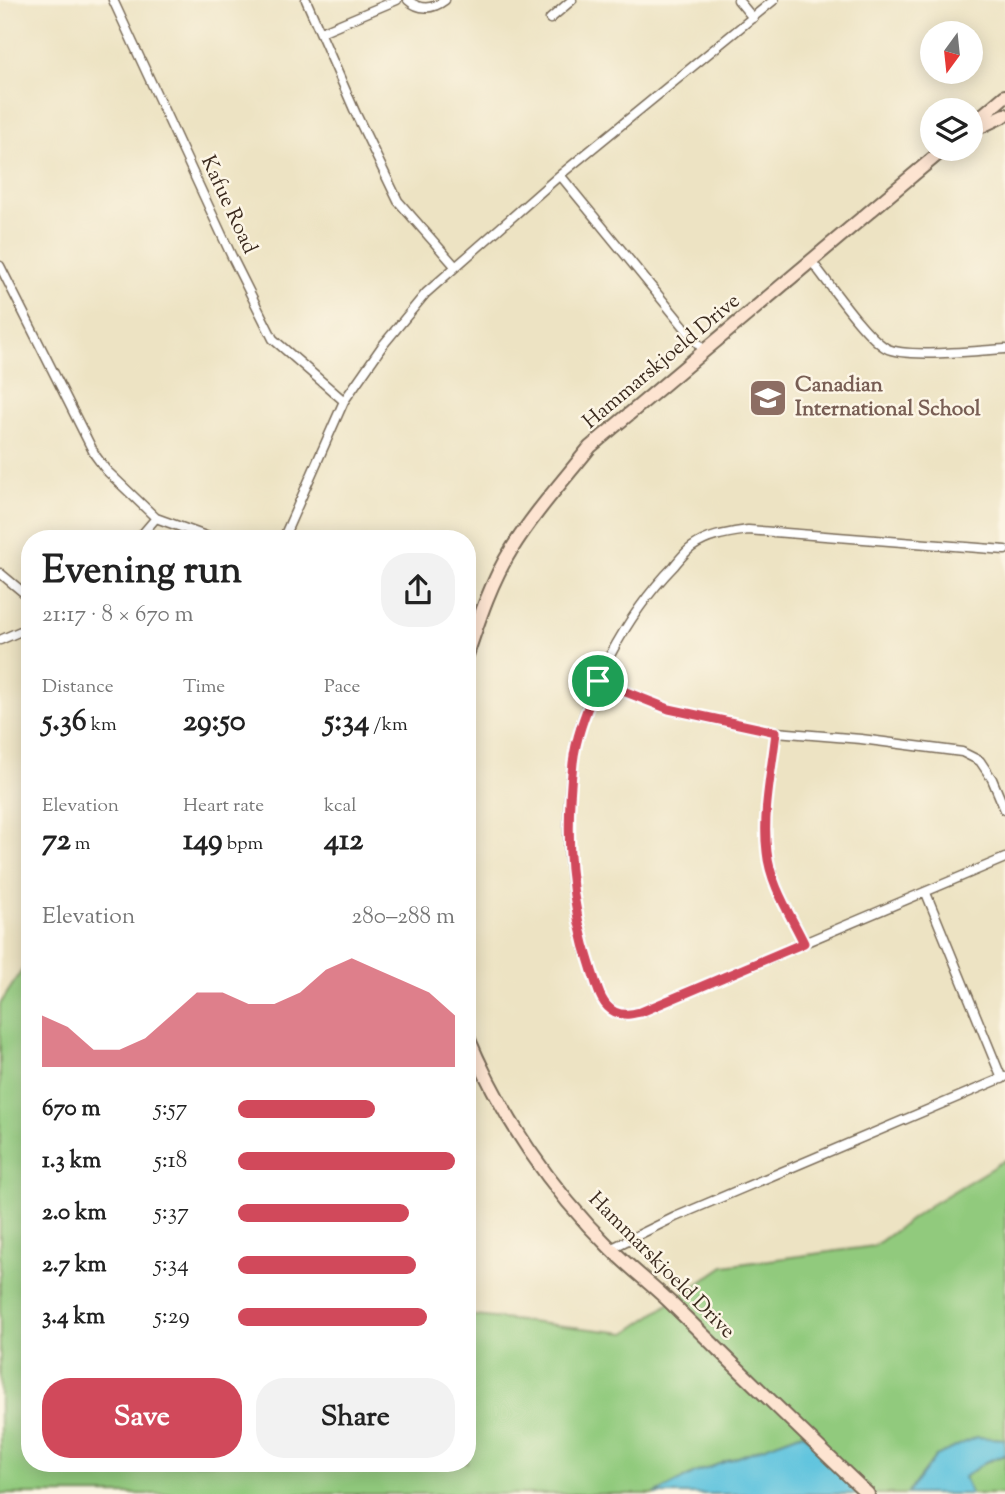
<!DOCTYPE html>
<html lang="en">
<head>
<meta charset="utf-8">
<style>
	:root { --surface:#fff; --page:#f2f2f2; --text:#222; --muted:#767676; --accent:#d1495b }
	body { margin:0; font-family:"Sorts Mill Goudy",serif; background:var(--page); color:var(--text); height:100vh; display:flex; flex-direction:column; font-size:26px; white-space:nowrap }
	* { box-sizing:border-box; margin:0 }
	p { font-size:23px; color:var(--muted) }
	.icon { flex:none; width:38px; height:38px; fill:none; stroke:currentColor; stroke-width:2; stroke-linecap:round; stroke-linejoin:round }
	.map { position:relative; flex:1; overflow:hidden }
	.details { position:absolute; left:21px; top:530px; width:455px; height:942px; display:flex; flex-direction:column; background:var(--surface); border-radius:28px; box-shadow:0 4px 18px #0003 }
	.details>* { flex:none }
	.needle { width:46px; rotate:195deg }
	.controls { position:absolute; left:920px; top:21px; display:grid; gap:14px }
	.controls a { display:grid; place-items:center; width:63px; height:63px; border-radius:50%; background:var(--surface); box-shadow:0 4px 18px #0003; font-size:35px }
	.pin { position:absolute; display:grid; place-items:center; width:60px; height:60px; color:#fff; margin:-30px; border:4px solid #fff; border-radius:50%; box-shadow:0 2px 7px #0007 }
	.round { display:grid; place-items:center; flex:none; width:74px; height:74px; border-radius:28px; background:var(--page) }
	.overview { display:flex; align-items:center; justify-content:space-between; height:119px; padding:0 21px }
	h1 { font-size:38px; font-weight:700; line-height:52px }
	.metrics { display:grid; grid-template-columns:repeat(3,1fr); gap:10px; height:119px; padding:7px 21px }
	.metrics div { display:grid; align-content:center }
	.metrics b { font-size:30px; font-weight:700 }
	.metrics small { font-size:19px; font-weight:400 }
	.metrics p { font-size:19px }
	.chart { height:196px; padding:14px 21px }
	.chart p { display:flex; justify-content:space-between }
	.chart svg { width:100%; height:126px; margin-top:7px; fill:var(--accent); opacity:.7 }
	.cta { display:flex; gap:14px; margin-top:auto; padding:14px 21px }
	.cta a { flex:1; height:80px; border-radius:28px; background:var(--accent); color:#fff; font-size:28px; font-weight:700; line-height:80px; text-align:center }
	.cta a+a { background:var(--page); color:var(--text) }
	ul { padding:0 21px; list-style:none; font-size:23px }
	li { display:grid; grid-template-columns:112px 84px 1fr; align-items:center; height:52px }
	li i { height:18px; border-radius:9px; background:var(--accent) }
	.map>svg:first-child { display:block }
	.green { fill:#91ca7d; stroke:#667a4e; stroke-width:2 }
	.water { fill:#60c4de; stroke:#4e777e; stroke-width:2 }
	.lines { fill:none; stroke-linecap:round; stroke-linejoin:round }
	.minor-casing { stroke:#796b58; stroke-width:11 }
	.secondary-casing { stroke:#796b58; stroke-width:16 }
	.minor { stroke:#fff; stroke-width:8 }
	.secondary { stroke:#fde4d1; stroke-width:12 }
	.route-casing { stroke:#fff; stroke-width:14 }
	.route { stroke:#d1495b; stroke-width:9 }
	.labels { text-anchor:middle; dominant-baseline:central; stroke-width:5; stroke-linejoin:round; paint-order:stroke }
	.street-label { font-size:21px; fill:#3b2a1e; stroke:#fcf5e5 }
	.education-label { font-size:21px; font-weight:bold; fill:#785e54; stroke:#fcf5e5; text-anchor:start }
</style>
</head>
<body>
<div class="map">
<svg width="1005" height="1494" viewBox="0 0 1005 1494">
	<rect width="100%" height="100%" fill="#fcf5e5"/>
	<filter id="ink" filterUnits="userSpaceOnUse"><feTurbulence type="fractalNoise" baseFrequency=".0143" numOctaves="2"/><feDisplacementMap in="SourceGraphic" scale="14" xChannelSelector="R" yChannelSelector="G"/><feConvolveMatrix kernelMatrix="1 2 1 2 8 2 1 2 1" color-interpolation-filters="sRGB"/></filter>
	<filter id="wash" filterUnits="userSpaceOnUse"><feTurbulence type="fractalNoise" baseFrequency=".00686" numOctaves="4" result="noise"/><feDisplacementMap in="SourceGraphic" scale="28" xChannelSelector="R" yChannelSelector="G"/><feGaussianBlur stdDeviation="1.57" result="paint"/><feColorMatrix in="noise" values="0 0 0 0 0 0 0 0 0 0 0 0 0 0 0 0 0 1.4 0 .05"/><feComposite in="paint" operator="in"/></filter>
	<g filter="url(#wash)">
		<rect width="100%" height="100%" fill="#ede3c3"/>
		<path class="green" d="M 30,958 L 30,1463 L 467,1463 L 467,1315 L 626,1333 L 724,1266 L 874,1246 L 929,1206 L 1005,1160 L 1005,1439 L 936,1456 L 907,1494 L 868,1494 L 803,1433 L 695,1473 L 655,1494 L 0,1494 L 0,1004 Z
			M 1005,1455 L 1005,1494 L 971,1494 L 963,1477 L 985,1462 Z"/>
		<path class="water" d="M 803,1433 L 868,1494 L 655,1494 L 695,1473 Z
			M 976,1437 L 1005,1439 L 1005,1455 L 985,1462 L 964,1477 L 971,1494 L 907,1494 L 936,1456 Z"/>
	</g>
	<g filter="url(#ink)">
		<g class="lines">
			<defs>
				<path id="minor" d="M 113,0 L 233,259 L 273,339 L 344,401
					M 306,0 L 356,114 L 398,201 L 455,266
					M 408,0 C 420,11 433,9 445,0
					M 738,0 L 753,18
					M 550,19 L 572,0
					M 321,32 L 397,0
					M 560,175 L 704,351
					M 812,262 C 829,283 865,336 886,348 C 906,359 980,350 1005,349
					M 0,266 L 95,455 L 106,470 L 156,518 L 214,539
					M 138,539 L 156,518
					M 283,539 L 344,401 L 383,345 L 426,293 L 560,175 L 774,0
					M 1005,550 L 748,530 C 728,533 709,535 692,547 C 685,552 679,560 674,566 C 627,614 582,695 573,762 C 563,831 569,901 591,967 C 595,981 598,999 611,1009 C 620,1016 630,1015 641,1012 L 1005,858
					M 0,573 L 30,598
					M 0,640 L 30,627
					M 598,681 L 669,709 L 713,719 L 776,732 L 861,739 L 962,752 L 980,761 L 992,779 L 1005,810
					M 776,732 C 772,770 762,813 767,852 C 771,884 790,914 805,943
					M 926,893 L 1002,1079
					M 610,1249 L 675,1217 L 1005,1077"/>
				<path id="secondary" d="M 971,125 L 1005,96
					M 971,131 L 1005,115
					M 467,655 C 479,619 491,582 511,550 C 534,513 563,481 590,447 L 944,149
					M 467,1035 C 500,1114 550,1189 611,1249 C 631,1269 654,1286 674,1306 C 738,1369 802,1432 868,1494"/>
			</defs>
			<use href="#minor" class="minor-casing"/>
			<use href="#secondary" class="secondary-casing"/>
			<use href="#minor" class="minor"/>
			<use href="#secondary" class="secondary"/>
		</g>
	</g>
	<g class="lines" filter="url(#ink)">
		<defs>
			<path id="route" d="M 598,681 L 669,709 L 776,732 C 772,770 762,813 767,852 C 770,884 790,914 804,943 L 641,1012 C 632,1014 624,1016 615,1012 C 600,1005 597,985 592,971 C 569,902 565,836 573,763 C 576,735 588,707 598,681 Z"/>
		</defs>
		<use href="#route" class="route-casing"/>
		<use href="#route" class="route"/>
	</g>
	<defs>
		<symbol id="school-square" viewBox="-11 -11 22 22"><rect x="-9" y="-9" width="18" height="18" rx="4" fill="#8d6e63" stroke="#fcf5e5"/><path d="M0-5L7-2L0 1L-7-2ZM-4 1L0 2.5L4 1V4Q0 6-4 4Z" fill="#fff"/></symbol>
	</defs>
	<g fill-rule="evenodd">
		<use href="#school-square" x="746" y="376" width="44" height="44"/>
	</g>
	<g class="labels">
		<g class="street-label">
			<text transform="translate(228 205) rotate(65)">Kafue Road</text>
			<text transform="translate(662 362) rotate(-40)">Hammarskjoeld Drive</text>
			<text transform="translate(661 1266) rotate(45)">Hammarskjoeld Drive</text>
		</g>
		<g class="education-label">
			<text x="795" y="386">Canadian<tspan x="795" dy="24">International School</tspan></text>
		</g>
	</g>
</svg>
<div class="controls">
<a><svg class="needle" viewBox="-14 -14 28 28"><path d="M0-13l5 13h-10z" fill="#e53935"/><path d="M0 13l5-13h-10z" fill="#767676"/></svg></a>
<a><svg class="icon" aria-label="layers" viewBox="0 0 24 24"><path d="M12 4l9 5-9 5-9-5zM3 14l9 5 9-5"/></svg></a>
</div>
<div class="pin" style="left:598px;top:681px;background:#1e9e55"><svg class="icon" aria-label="arrive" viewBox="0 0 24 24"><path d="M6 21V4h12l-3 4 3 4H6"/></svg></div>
<section class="details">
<div class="overview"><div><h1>Evening run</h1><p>21:17 · 8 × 670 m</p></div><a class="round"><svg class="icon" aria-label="share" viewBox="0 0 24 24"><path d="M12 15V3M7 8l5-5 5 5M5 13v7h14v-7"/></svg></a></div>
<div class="metrics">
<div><p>Distance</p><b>5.36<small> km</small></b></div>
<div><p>Time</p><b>29:50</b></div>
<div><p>Pace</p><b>5:34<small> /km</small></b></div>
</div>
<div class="metrics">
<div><p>Elevation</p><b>72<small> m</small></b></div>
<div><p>Heart rate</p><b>149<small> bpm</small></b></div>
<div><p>kcal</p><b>412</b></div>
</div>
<div class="chart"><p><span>Elevation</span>280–288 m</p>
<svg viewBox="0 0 160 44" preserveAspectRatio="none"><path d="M0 44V26L10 30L20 38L30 38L40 34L50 26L60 18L70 18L80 22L90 22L100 18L110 10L120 6L130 10L140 14L150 18L160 26V44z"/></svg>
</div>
<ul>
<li><b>670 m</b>5:57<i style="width:63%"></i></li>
<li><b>1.3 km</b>5:18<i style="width:100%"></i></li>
<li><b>2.0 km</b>5:37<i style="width:79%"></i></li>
<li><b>2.7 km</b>5:34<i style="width:82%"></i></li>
<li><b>3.4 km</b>5:29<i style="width:87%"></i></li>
</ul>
<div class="cta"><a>Save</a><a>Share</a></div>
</section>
</div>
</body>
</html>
